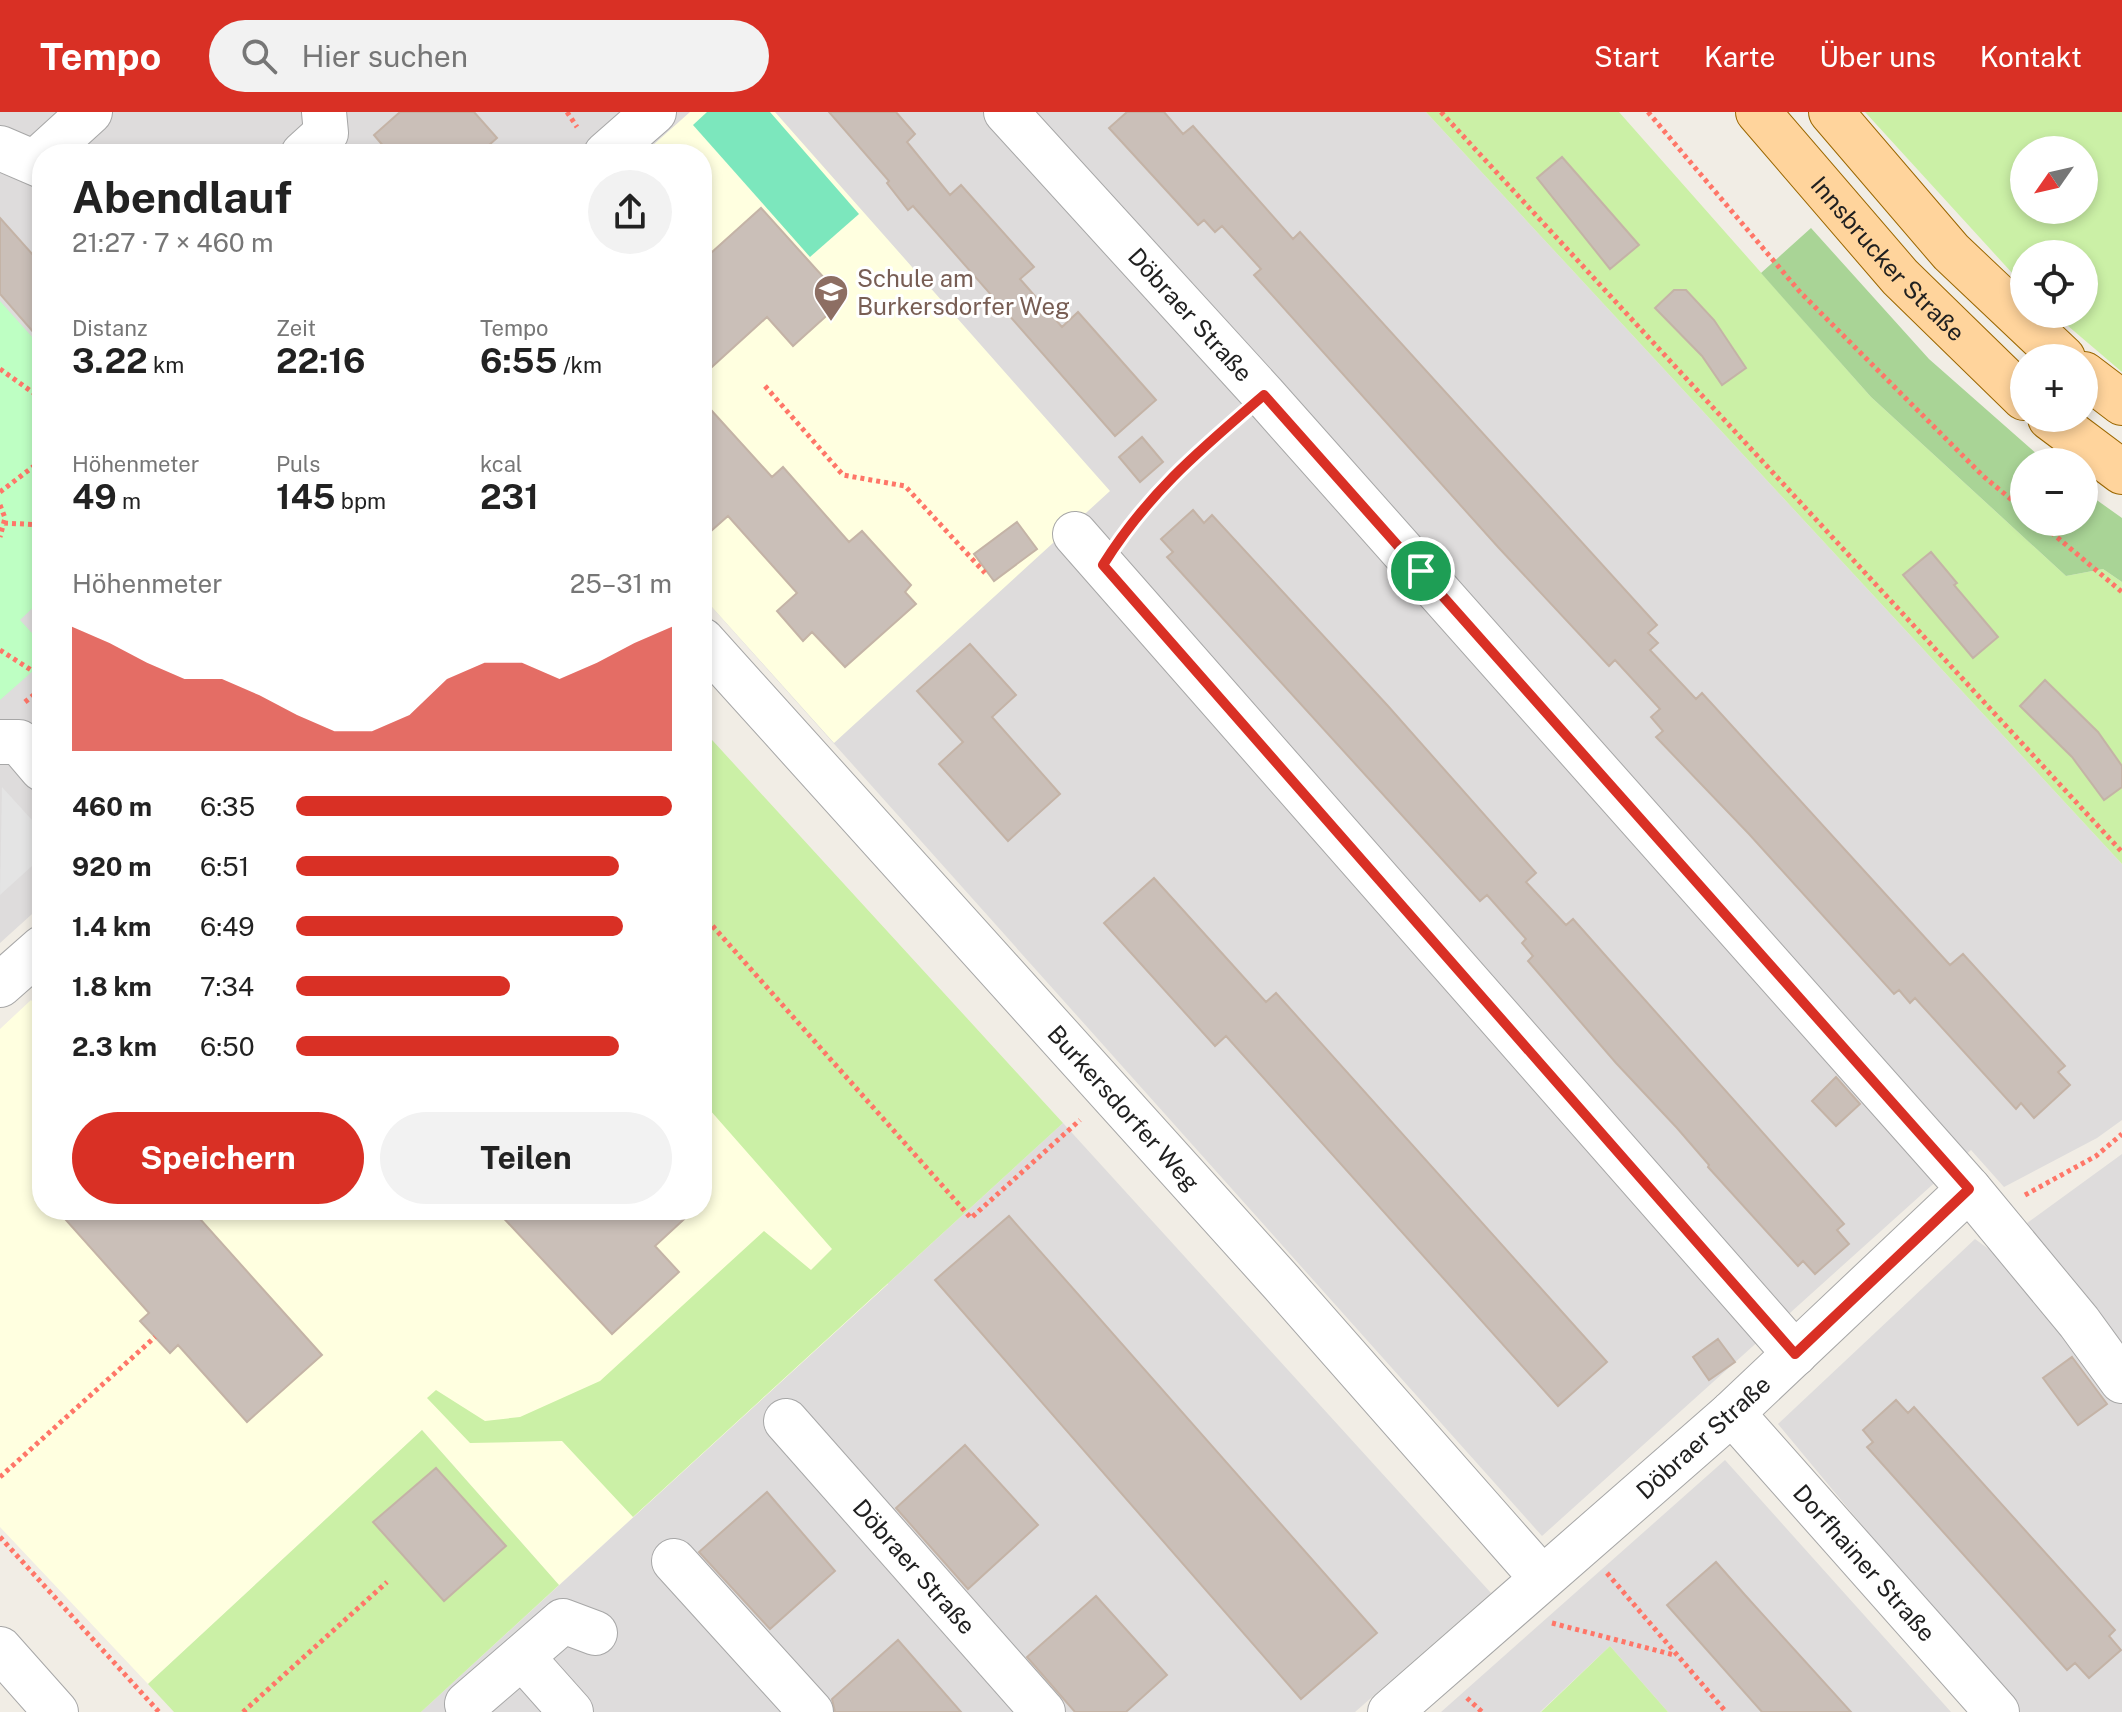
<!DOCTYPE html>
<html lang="de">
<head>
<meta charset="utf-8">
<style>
	:root { --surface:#fff; --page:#f2f2f2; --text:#222; --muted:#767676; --accent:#d93025 }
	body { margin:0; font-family:"Public Sans",sans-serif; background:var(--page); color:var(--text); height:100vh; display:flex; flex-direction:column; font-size:30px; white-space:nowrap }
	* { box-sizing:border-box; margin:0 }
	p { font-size:26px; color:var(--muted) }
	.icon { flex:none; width:44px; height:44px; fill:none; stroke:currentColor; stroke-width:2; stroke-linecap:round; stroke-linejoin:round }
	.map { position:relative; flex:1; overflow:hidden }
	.panel { position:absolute; left:32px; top:32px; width:680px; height:1076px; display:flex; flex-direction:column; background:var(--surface); border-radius:32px; box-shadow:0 4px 12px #0003 }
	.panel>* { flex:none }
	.needle { width:52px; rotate:236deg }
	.buttons { position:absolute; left:2010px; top:24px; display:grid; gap:16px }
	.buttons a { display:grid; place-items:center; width:88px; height:88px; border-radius:50%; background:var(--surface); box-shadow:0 4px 12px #0003; font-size:40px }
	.pin { position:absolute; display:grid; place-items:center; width:68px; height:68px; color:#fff; margin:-34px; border:4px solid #fff; border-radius:50%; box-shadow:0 2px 8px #0007 }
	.round { display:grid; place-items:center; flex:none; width:84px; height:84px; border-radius:42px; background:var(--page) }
	.head { display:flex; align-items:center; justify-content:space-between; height:136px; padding:0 40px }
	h1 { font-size:44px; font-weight:700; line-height:60px }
	.stats { display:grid; grid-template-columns:repeat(3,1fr); gap:12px; height:136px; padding:8px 40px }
	.stats div { display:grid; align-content:center }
	.stats b { font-size:34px; font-weight:700 }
	.stats small { font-size:22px; font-weight:400 }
	.stats p { font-size:22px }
	.chart { height:224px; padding:16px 40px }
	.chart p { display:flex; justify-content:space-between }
	.chart svg { width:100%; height:144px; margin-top:8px; fill:var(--accent); opacity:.7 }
	.button { display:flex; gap:16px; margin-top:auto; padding:16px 40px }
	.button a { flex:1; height:92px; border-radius:48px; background:var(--accent); color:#fff; font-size:32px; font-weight:700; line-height:92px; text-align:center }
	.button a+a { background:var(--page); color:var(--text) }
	ul { padding:0 40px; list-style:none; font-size:26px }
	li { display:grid; grid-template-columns:128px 96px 1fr; align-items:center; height:60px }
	li i { height:20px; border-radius:10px; background:var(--accent) }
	header { display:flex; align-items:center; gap:48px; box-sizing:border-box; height:112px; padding:0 40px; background:var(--accent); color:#fff }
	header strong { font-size:38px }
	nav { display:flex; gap:44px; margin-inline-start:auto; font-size:28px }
	.search { width:560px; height:72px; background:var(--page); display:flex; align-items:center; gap:20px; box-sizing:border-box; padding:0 28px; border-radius:44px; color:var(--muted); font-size:30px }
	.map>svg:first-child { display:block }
	.residential { fill:#dedcdc }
	.education { fill:#ffffe0 }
	.grass { fill:#cbf0a6; fill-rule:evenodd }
	.forest { fill:#a9d496 }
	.park { fill:#beffc3 }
	.pitch { fill:#7ce7bd }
	.parking { fill:#e4e4e4 }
	.building { fill:#cabfb8; stroke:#c4b3a6; stroke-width:2 }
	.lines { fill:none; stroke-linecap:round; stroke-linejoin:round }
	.minor-casing { stroke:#a7a7a7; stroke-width:46 }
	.major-casing { stroke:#9b6700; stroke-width:46 }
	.path { stroke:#ff7668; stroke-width:5; stroke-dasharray:4 4; stroke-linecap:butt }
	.minor { stroke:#fff; stroke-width:44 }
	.major { stroke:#ffd49c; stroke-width:44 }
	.route-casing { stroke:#fff; stroke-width:16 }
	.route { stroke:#d93025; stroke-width:10 }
	.labels { text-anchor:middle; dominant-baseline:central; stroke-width:6; stroke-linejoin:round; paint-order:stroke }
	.street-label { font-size:24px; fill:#202020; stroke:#fff }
	.education-label { font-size:24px; fill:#785e54; stroke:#fff; text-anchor:start }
</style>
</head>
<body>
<header>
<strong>Tempo</strong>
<div class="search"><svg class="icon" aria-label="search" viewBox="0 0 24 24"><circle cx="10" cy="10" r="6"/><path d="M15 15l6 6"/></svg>Hier suchen</div>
<nav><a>Start</a><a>Karte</a><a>Über uns</a><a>Kontakt</a></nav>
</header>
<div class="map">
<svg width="2122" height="1600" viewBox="0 0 2122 1600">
	<rect width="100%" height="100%" fill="#f1ede5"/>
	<path class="residential" d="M 0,0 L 1426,0 L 2122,752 L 2122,1008 L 2097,1026 L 2004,1075 L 1971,1038 L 1542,1424 L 702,484 L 702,42 L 42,42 L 42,793 L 0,831 Z
		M 1063,1011 L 1491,1481 L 1355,1600 L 421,1600 Z
		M 2122,1042 L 2122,1600 L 2017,1600 L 1778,1312 L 1975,1127 L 1990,1138 Z
		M 1725,1348 L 1951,1600 L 1668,1600 L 1610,1534 L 1540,1600 L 1441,1600 Z"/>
	<path class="education" d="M 690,0 L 775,0 L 1110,379 L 834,631 L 702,484 L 702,42 L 643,42 Z
		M 31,888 L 42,901 L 42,1098 L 702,1098 L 702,958 L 888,1172 L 559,1473 L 422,1318 L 148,1572 L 0,1415 L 0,917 Z"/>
	<path class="grass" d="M 1426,0 L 1619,0 L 1871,285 L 2066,464 L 2103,457 L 2122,470 L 2122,752 Z
		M 1865,0 L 2122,0 L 2122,260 L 2054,202 L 2084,202 L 2084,142 L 2024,142 L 2024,174 ZM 2084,38 L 2084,98 L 2024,98 L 2024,38 Z
		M 702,617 L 1063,1011 L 633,1405 L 562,1329 L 470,1331 L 427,1286 L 436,1278 L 485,1309 L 520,1305 L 600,1269 L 764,1119 L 811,1158 L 832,1137 L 702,989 Z
		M 422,1318 L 559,1473 L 421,1600 L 174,1600 L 148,1572 Z
		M 1610,1534 L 1668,1600 L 1540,1600 L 1541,1600 Z"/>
	<path class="forest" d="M 1811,116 L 1929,247 L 2046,350 L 2024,350 L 2024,410 L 2084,410 L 2084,379 L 2122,406 L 2122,470 L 2103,457 L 2066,464 L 1871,285 L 1761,161 Z"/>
	<path class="park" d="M 0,189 L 42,236 L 42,487 L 20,508 L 42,532 L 42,551 L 0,588 Z"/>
	<path class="pitch" d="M 707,0 L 770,0 L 859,102 L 810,145 L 693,13 Z"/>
	<path class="parking" d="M 2,675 L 42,719 L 42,745 L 0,783 Z"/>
	<path class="building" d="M 400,0 L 474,0 L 497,26 L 479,42 L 390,42 L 374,23 Z
		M 829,0 L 896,0 L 915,22 L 907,30 L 950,83 L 961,73 L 1034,155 L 1020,167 L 1062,215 L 1078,200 L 1156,288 L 1115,324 L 913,94 L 908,98 L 887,71 L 889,69 Z
		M 1127,0 L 1164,0 L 1183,22 L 1193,14 L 1293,127 L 1300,120 L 1657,513 L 1648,521 L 1658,531 L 1650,538 L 1696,587 L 1702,581 L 1950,853 L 1963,842 L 2065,954 L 2058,960 L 2070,973 L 2034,1006 L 2021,991 L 2016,997 L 1915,886 L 1910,891 L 1899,878 L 1894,882 L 1749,722 L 1656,625 L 1663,619 L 1651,605 L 1660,597 L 1615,548 L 1609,554 L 1498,435 L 1254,163 L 1261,157 L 1222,114 L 1215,120 L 1204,108 L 1198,113 L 1109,16 Z
		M 1562,45 L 1639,133 L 1610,157 L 1537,66 Z
		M 761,96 L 844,188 L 793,234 L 767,205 L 702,264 L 702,149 Z
		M 0,106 L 42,153 L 42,230 L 0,182 Z
		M 1674,178 L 1686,178 L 1714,208 L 1746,256 L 1722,273 L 1702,244 L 1655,196 Z
		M 702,288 L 772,365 L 783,355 L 849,430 L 862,419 L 911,473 L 905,480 L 916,492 L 845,555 L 812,520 L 803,529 L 777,499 L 797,481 L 728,404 L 702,427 Z
		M 1142,325 L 1163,350 L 1140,370 L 1119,345 Z
		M 1193,398 L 1204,411 L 1212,403 L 1388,594 L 1536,761 L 1526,770 L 1566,813 L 1573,807 L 1844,1112 L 1837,1118 L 1849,1132 L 1815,1162 L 1803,1149 L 1798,1154 L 1708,1055 L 1709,1053 L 1677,1016 L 1616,951 L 1528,849 L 1533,844 L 1522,831 L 1526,827 L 1487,783 L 1480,789 L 1167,445 L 1173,440 L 1161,427 Z
		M 1017,410 L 1037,437 L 994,469 L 974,442 Z
		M 1931,440 L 1957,471 L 1954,473 L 1998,525 L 1973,546 L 1903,463 Z
		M 970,532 L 1016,583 L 992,605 L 1060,682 L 1008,729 L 939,652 L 963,630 L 917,579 Z
		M 2045,568 L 2098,620 L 2122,654 L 2122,675 L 2104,688 L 2072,645 L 2020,594 Z
		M 1154,766 L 1266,890 L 1276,881 L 1607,1250 L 1558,1294 L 1226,924 L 1215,934 L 1104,811 Z
		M 1836,965 L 1860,992 L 1836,1014 L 1812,989 Z
		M 57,1098 L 192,1098 L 322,1243 L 247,1310 L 178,1233 L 170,1241 L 140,1209 L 149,1201 Z
		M 496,1098 L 694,1098 L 655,1134 L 679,1160 L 612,1222 Z
		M 1009,1104 L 1377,1521 L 1301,1587 L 935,1168 Z
		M 1718,1227 L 1735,1250 L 1709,1268 L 1693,1245 Z
		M 2072,1245 L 2107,1292 L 2078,1313 L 2043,1266 Z
		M 1896,1288 L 1908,1301 L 1914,1295 L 2115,1518 L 2109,1524 L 2121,1538 L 2089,1566 L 2075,1551 L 2067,1558 L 1867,1335 L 1873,1330 L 1863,1318 Z
		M 965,1333 L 1038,1413 L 968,1477 L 896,1396 Z
		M 436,1356 L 506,1434 L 444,1489 L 373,1410 Z
		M 767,1380 L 835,1459 L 770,1517 L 699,1440 Z
		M 1716,1450 L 1745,1483 L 1851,1600 L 1762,1600 L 1667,1493 Z
		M 1096,1484 L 1167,1563 L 1126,1600 L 1075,1600 L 1027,1545 Z
		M 898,1528 L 961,1600 L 835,1600 L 832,1587 Z"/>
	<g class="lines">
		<defs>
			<g id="minor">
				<path id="s1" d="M 1006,0 L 1264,283 L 1969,1077 L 1732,1301 L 1390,1600"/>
				<path d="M 0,36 L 42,54"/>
				<path d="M 44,42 L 90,0"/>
				<path d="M 303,42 L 326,21 L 324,0"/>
				<path d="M 606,42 L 654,0"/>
				<path d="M 1075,422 L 1795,1242"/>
				<path id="s2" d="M 702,528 L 1282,1171 L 1541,1465"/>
				<path d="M 0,630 L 19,630 L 42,657"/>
				<path d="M 0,873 L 42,836"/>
				<path d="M 1969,1077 L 2079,1210 L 2122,1269"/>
				<path id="s3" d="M 1732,1301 L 1997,1600"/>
				<path id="s4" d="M 786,1309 L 1043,1600"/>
				<path d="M 674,1449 L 811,1600"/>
				<path d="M 0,1537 L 56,1600"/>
				<path d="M 522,1545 L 571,1600"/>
				<path d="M 469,1600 L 467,1592 L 563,1509 L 595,1521"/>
			</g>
			<g id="major">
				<path id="s5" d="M 1758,0 L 1900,165 L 2024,286"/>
				<path d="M 1831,0 L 1951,140 L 2063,246"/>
				<path d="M 2084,262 L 2122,291"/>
				<path d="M 2050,306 L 2122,360"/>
			</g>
		</defs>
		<use href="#minor" class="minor-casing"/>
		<use href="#major" class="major-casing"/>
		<path class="path" d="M 567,0 L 577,15
			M 1441,0 L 2122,740
			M 1648,0 L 1800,180 L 1983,364 L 2024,398
			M 0,257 L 42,287
			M 765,274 L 843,363 L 905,374 L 985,461
			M 0,380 L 42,348
			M 0,393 L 5,406 L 0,425
			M 2039,410 L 2122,480
			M 4,411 L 42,413
			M 1125,419 L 1180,355 L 1233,310
			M 0,538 L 42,565
			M 25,590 L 42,576
			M 702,802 L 971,1106 L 1080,1008
			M 2025,1083 L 2096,1044 L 2122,1022
			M 0,1365 L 155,1225
			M 0,1425 L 159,1600
			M 1607,1461 L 1726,1600
			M 1552,1511 L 1674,1543
			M 1467,1586 L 1482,1600
			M 243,1600 L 387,1470"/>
		<use href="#minor" class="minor"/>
		<use href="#major" class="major"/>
	</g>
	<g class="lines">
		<defs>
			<path id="route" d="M 1264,283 L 1969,1077 L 1795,1242 L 1103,453 C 1147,382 1201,337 1264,283 Z"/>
		</defs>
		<use href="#route" class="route-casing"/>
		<use href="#route" class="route"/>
	</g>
	<defs>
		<symbol id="school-pin" viewBox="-11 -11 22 30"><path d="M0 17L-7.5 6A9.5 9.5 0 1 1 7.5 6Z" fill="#8d6e63" stroke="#fff"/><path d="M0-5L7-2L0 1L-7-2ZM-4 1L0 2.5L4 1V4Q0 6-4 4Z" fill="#fff"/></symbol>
	</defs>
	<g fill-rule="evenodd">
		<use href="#school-pin" x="811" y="160" width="40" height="54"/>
	</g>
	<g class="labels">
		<g class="street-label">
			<text stroke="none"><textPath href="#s5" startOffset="196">Innsbrucker Straße</textPath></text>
			<text stroke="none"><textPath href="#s1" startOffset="274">Döbraer Straße</textPath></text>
			<text stroke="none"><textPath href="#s2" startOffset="630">Burkersdorfer Weg</textPath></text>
			<text transform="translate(1703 1325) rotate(-42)">Döbraer Straße</text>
			<text stroke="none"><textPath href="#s3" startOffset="200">Dorfhainer Straße</textPath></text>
			<text stroke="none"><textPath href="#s4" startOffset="194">Döbraer Straße</textPath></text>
		</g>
		<g class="education-label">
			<text x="857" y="166">Schule am<tspan x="857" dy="28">Burkersdorfer Weg</tspan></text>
		</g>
	</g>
</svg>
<div class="buttons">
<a><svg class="needle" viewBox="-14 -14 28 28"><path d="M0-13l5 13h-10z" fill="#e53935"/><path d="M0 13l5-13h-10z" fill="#767676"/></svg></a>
<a><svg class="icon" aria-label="locate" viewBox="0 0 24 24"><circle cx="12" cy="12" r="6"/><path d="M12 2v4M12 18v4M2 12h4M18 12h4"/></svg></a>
<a>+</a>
<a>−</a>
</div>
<div class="pin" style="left:1421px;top:459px;background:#1e9e55"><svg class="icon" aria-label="arrive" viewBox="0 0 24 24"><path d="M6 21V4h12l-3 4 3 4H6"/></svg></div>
<section class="panel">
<div class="head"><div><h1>Abendlauf</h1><p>21:27 · 7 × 460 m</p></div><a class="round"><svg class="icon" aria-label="share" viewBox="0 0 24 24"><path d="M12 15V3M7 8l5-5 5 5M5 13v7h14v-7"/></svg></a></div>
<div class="stats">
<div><p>Distanz</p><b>3.22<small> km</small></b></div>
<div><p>Zeit</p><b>22:16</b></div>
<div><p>Tempo</p><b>6:55<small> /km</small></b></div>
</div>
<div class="stats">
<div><p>Höhenmeter</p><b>49<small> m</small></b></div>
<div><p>Puls</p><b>145<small> bpm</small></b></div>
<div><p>kcal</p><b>231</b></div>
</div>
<div class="chart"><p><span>Höhenmeter</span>25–31 m</p>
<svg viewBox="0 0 160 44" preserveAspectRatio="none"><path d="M0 44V6L10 11L20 17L30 22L40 22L50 27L60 33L70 38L80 38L90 33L100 22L110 17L120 17L130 22L140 17L150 11L160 6V44z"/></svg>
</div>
<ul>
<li><b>460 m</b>6:35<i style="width:100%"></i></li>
<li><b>920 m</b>6:51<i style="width:86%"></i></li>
<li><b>1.4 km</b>6:49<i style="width:87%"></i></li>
<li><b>1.8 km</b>7:34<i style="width:57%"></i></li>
<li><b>2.3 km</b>6:50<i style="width:86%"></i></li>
</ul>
<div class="button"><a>Speichern</a><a>Teilen</a></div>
</section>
</div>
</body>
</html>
